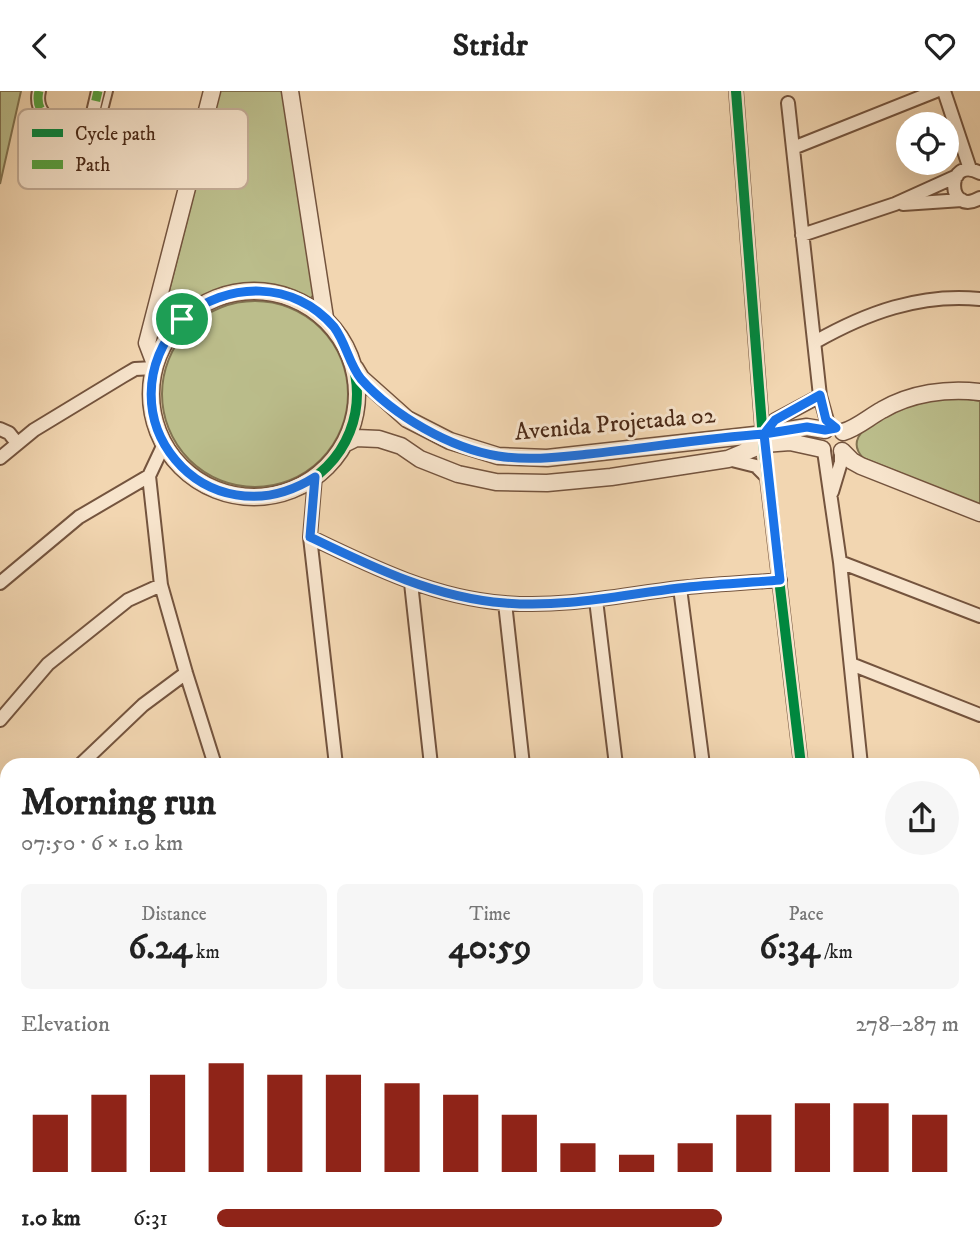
<!DOCTYPE html>
<html lang="en">
<head>
<meta charset="utf-8">
<style>
	:root { --surface:#fff; --page:#f6f6f6; --text:#222; --muted:#767676; --accent:#8f2418 }
	body { margin:0; font-family:"IM FELL DW Pica",serif; background:var(--page); color:var(--text); height:100vh; display:flex; flex-direction:column; font-size:26px; white-space:nowrap }
	* { box-sizing:border-box; margin:0 }
	p { font-size:23px; color:var(--muted) }
	.icon { flex:none; width:38px; height:38px; fill:none; stroke:currentColor; stroke-width:2; stroke-linecap:round; stroke-linejoin:round }
	.map { position:relative; flex:1; overflow:hidden }
	.details { position:absolute; left:0px; top:667px; width:980px; height:502px; display:flex; flex-direction:column; background:var(--surface); border-radius:21px 21px 0 0; box-shadow:0 7px 28px #0002 }
	.details>* { flex:none }
	.buttons { position:absolute; left:896px; top:21px; display:grid; gap:14px }
	.buttons a { display:grid; place-items:center; width:63px; height:63px; border-radius:50%; background:var(--surface); box-shadow:0 7px 28px #0002; font-size:35px }
	.pin { position:absolute; display:grid; place-items:center; width:60px; height:60px; color:#fff; margin:-30px; border:4px solid #fff; border-radius:50%; box-shadow:0 2px 7px #0007 }
	.round { display:grid; place-items:center; flex:none; width:74px; height:74px; border-radius:37px; background:var(--page) }
	.summary { display:flex; align-items:center; justify-content:space-between; height:119px; padding:0 21px }
	h1 { font-size:38px; font-weight:800; line-height:52px }
	.figures { display:grid; grid-template-columns:repeat(3,1fr); gap:10px; height:119px; padding:7px 21px }
	.figures div { display:grid; align-content:center; border-radius:10px; background:var(--page); text-align:center }
	.figures b { font-size:35px; font-weight:800 }
	.figures small { font-size:19px; font-weight:400 }
	.figures p { font-size:19px }
	.chart { height:196px; padding:14px 21px }
	.chart p { display:flex; justify-content:space-between }
	.chart svg { width:100%; height:126px; margin-top:7px; stroke:var(--accent); stroke-width:6 }
	ul { padding:0 21px; list-style:none; font-size:23px }
	li { display:grid; grid-template-columns:112px 84px 1fr; align-items:center; height:52px }
	li i { height:18px; border-radius:9px; background:var(--accent) }
	header { display:flex; justify-content:space-between; align-items:center; height:91px; padding:0 21px; background:var(--surface); font-size:32px; font-weight:800 }
	.map>svg:first-child { display:block }
	.green { fill:#bbbd8b; stroke:#827351; stroke-width:2 }
	.lines { fill:none; stroke-linecap:round; stroke-linejoin:round }
	.service-casing { stroke:#74543e; stroke-width:10 }
	.minor-casing { stroke:#74543e; stroke-width:16 }
	.tertiary-casing { stroke:#74543e; stroke-width:19 }
	.service { stroke:#f7e4cc; stroke-width:6 }
	.minor { stroke:#f7e4cc; stroke-width:12 }
	.tertiary { stroke:#f7e4cc; stroke-width:16 }
	.quiet { stroke:#56a340; stroke-width:9; stroke-dasharray:18 9; stroke-linecap:butt }
	.cycleway-casing { stroke:#f7e4cc; stroke-width:15 }
	.cycleway { stroke:#00873e; stroke-width:10 }
	.route-casing { stroke:#fff; stroke-width:14 }
	.route { stroke:#1a73e8; stroke-width:9 }
	.labels { text-anchor:middle; dominant-baseline:central; stroke-width:6; stroke-linejoin:round; paint-order:stroke }
	.street-label { font-size:24px; fill:#4a2917; stroke:#f7e4cc }
	.key { fill:#f7e4cc; stroke:#c3ac96; stroke-width:2 }
	.key-label { font-size:19px; fill:#4a2917 }
</style>
</head>
<body>
<header><svg class="icon" aria-label="back" viewBox="0 0 24 24"><path d="M15 5l-7 7 7 7"/></svg>Stridr<svg class="icon" aria-label="heart" viewBox="0 0 24 24"><path d="M12 20l-8-8c-3-5 5-10 8-4 3-6 11-1 8 4z"/></svg></header>
<div class="map">
<svg width="980" height="1168" viewBox="0 0 980 1168">
	<rect width="100%" height="100%" fill="#f2d6b1"/>
	<filter id="stains"><feTurbulence type="fractalNoise" baseFrequency=".00286" numOctaves="4"/><feColorMatrix values="0 0 0 0 .2 0 0 0 0 .09 0 0 0 0 .02 0 0 0 .5 -.17"/></filter>
	<radialGradient id="worn" r=".72"><stop offset=".6" stop-color="#630" stop-opacity="0"/><stop offset="1" stop-color="#630" stop-opacity=".3"/></radialGradient>
	<path class="green" d="M 0,0 L 21,0 L 0,93 Z
		M 220,0 L 284,0 L 314,203 L 310,208 C 253,185 208,188 166,237 L 160,235 Z
		M162 303a93 93 0 1 1 186 0a93 93 0 1 1-186 0Z
		M 961,307 L 980,310 L 980,414 L 863,367 C 835,337 907,315 928,310 C 938,308 950,308 961,307 Z
		M 973,868 L 980,871 L 980,1005 L 973,998 Z
		M 980,1012 L 980,1168 L 716,1168 L 718,1162 L 973,1162 L 973,1016 Z
		M 142,1162 L 334,1162 L 333,1168 L 141,1168 Z"/>
	<g class="lines">
		<defs>
			<path id="service" d="M 93,62 L 109,0"/>
			<path id="minor" d="M 39,0 C 33,24 56,32 73,45 L 83,44 L 90,34 L 98,0
				M 736,0 L 764,361 L 801,674
				M 944,0 L 970,78
				M 788,12 L 820,305 L 829,337
				M 793,57 L 936,0
				M 980,82 C 945,63 946,127 980,107
				M 903,113 L 962,109
				M 802,144 L 895,113 L 957,85
				M 815,251 C 866,222 920,202 980,208
				M 0,338 L 9,342 L 17,352
				M 764,343 L 775,329 L 820,305
				M 164,353 L 149,385 L 161,494 L 186,582 L 215,674
				M 824,360 L 840,471 L 861,674
				M 0,367 L 34,339 L 123,285 L 135,278 L 154,277
				M 728,368 L 756,375 L 767,386
				M 315,386 L 310,446 L 336,674
				M 832,401 L 841,371 L 841,361
				M 310,446 C 372,476 435,507 505,512 C 564,517 621,504 679,497 C 712,493 746,492 780,489
				M 840,471 L 980,525
				M 0,492 L 79,426 L 149,385
				M 411,492 L 431,674
				M 680,497 L 703,674
				M 596,509 L 616,674
				M 505,512 L 523,674
				M 851,573 L 980,624
				M 0,629 L 48,573 L 128,509 L 161,494
				M 80,674 L 143,614 L 186,582
				M 973,722 L 980,724
				M 0,775 L 7,766
				M 973,820 L 980,822
				M 0,968 L 7,952
				M 643,1166 L 680,1168
				M 36,1168 L 37,1162
				M 133,1168 L 134,1162
				M 355,1168 L 357,1162
				M 452,1168 L 454,1162
				M 546,1168 L 547,1162
				M 710,1168 L 711,1162"/>
			<path id="tertiary" d="M 290,0 L 325,227
				M151 303a103 103 0 1 1 206 0a103 103 0 1 1-206 0Z
				M 155,273 L 147,252 L 212,0
				M 355,277 L 361,287 L 407,328 L 450,350 L 498,365 L 547,367 L 764,343 L 807,336 L 825,339
				M 843,341 C 857,337 869,326 882,319 C 911,302 947,297 980,301
				M 344,353 L 356,347 L 379,348 L 401,355 L 420,368 L 458,383 L 496,391 L 547,392 L 611,386 L 728,368 L 764,353 L 790,351 L 822,358
				M 842,360 L 852,370 L 861,375 L 980,422"/>
		</defs>
		<use href="#service" class="service-casing"/>
		<use href="#minor" class="minor-casing"/>
		<use href="#tertiary" class="tertiary-casing"/>
		<use href="#service" class="service"/>
		<use href="#minor" class="minor"/>
		<use href="#tertiary" class="tertiary"/>
		<path class="quiet" d="M 39,0 C 33,24 56,32 73,45 L 83,44 L 90,34 L 98,0"/>
		<defs>
			<path id="cycleway" d="M 736,0 L 764,361 L 801,674
				M151 303a103 103 0 1 1 206 0a103 103 0 1 1-206 0Z"/>
		</defs>
		<use href="#cycleway" class="cycleway-casing"/>
		<use href="#cycleway" class="cycleway"/>
	</g>
	<g class="lines">
		<defs>
			<path id="route" d="M 182,228 C 96,324 206,455 315,386 L 310,446 C 372,476 435,507 505,512 C 564,517 621,504 679,497 C 712,493 746,492 780,489 L 764,343 L 807,336 L 825,339 L 836,337 L 826,329 L 820,304 L 775,329 L 764,343 C 705,347 647,357 589,363 C 560,366 528,370 498,365 C 450,357 394,325 361,288 C 349,273 346,252 334,236 C 294,189 227,190 182,228"/>
		</defs>
		<use href="#route" class="route-casing"/>
		<use href="#route" class="route"/>
	</g>
	<g class="labels">
		<g class="street-label">
			<text transform="translate(615 333) rotate(-5)">Avenida Projetada 02</text>
		</g>
	</g>
	<rect x="18" y="18" width="230" height="80" rx="10" class="key"/>
	<rect x="32" y="38" width="31" height="8" fill="#00873e"/>
	<rect x="32" y="69" width="31" height="9" fill="#56a340"/>
	<g class="key-label">
		<text x="75" y="49">Cycle path</text>
		<text x="75" y="80">Path</text>
	</g>
	<rect width="100%" height="100%" filter="url(#stains)"/>
	<rect width="100%" height="100%" fill="url(#worn)"/>
</svg>
<div class="buttons">
<a><svg class="icon" aria-label="locate" viewBox="0 0 24 24"><circle cx="12" cy="12" r="6"/><path d="M12 2v4M12 18v4M2 12h4M18 12h4"/></svg></a>
</div>
<div class="pin" style="left:182px;top:228px;background:#1e9e55"><svg class="icon" aria-label="arrive" viewBox="0 0 24 24"><path d="M6 21V4h12l-3 4 3 4H6"/></svg></div>
<section class="details">
<div class="summary"><div><h1>Morning run</h1><p>07:50 · 6 × 1.0 km</p></div><a class="round"><svg class="icon" aria-label="share" viewBox="0 0 24 24"><path d="M12 15V3M7 8l5-5 5 5M5 13v7h14v-7"/></svg></a></div>
<div class="figures">
<div><p>Distance</p><b>6.24<small> km</small></b></div>
<div><p>Time</p><b>40:59</b></div>
<div><p>Pace</p><b>6:34<small> /km</small></b></div>
</div>
<div class="chart"><p><span>Elevation</span>278–287 m</p>
<svg viewBox="0 0 160 44" preserveAspectRatio="none"><path d="M5 44V24M15 44V17M25 44V10M35 44V6M45 44V10M55 44V10M65 44V13M75 44V17M85 44V24M95 44V34M105 44V38M115 44V34M125 44V24M135 44V20M145 44V20M155 44V24"/></svg>
</div>
<ul>
<li><b>1.0 km</b>6:31<i style="width:68%"></i></li>
</ul>
</section>
</div>
</body>
</html>
